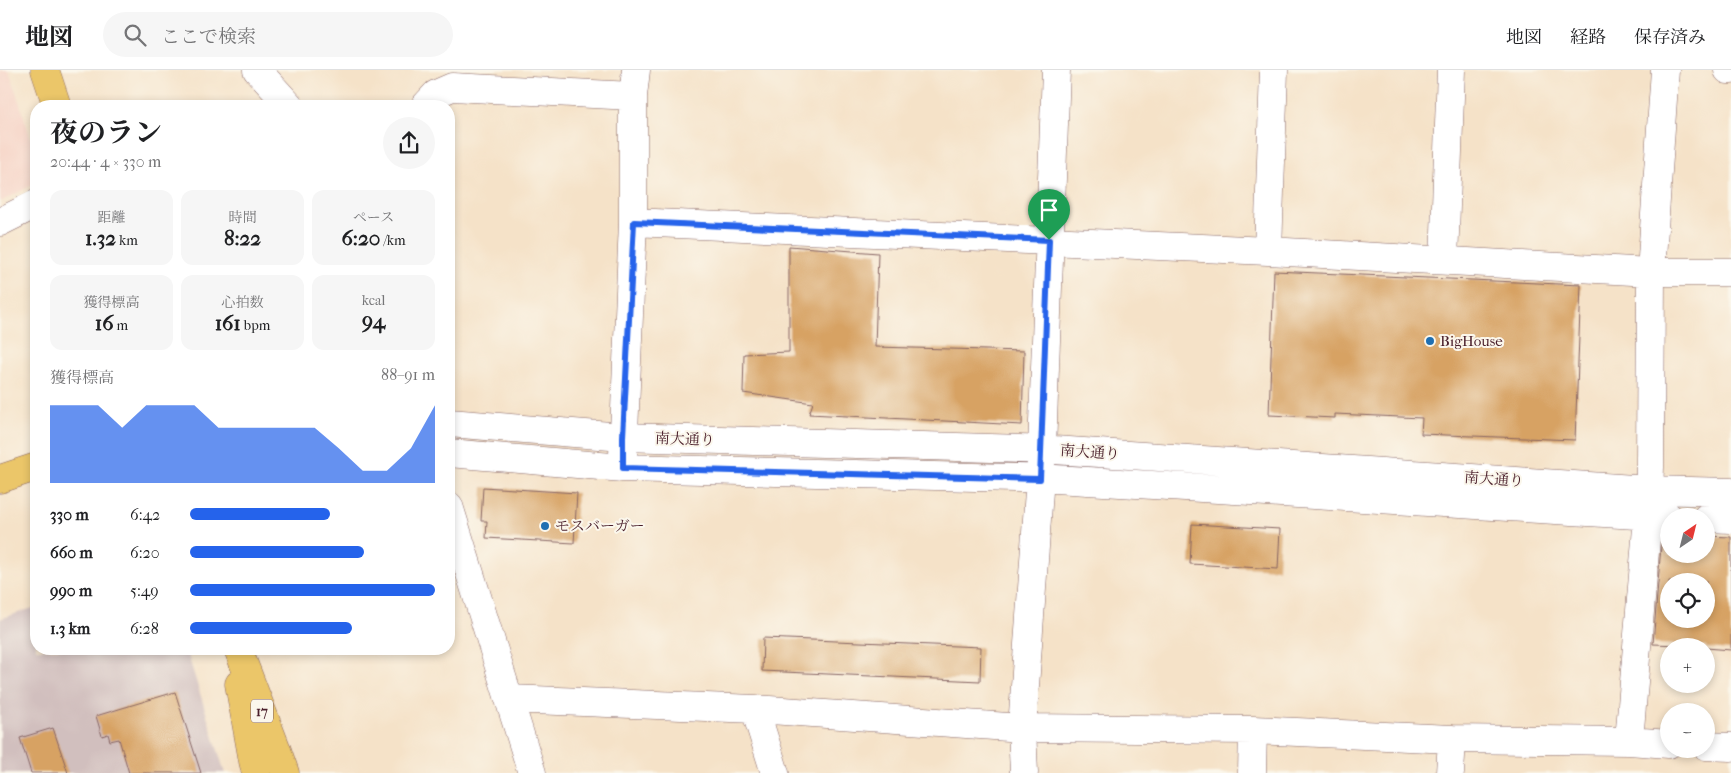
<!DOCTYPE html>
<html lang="ja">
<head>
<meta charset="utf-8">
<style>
	:root { --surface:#fff; --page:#f6f6f6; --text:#202124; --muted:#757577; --line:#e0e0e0; --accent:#2563eb }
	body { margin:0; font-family:"IM FELL French Canon","Noto Serif JP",serif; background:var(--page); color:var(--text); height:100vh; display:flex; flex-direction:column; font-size:19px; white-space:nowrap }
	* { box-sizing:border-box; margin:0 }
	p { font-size:16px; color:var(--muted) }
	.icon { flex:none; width:28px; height:28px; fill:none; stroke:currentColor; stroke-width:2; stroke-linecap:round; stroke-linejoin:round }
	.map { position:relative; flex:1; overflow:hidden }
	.details { position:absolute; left:30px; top:30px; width:425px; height:555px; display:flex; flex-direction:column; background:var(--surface); border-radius:20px; box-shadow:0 2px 8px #0003 }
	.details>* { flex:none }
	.needle { width:32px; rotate:35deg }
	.buttons { position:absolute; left:1660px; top:438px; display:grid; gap:10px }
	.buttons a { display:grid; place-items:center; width:55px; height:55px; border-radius:50%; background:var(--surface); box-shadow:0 2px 8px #0003; font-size:25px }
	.pin { position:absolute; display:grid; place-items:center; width:42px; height:42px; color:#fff; margin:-51px -21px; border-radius:50% 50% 50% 0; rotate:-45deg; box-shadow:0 0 5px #0007 }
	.pin .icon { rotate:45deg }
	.round { display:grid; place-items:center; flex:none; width:52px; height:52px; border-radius:26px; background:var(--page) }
	.head { display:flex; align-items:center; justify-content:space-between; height:85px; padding:0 20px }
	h1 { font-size:28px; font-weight:700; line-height:38px }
	.stats { display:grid; grid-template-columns:repeat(3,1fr); gap:8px; height:85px; padding:5px 20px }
	.stats div { display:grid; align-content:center; border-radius:12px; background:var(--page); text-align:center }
	.stats b { font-size:21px; font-weight:700 }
	.stats small { font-size:14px; font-weight:400 }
	.stats p { font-size:14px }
	.chart { height:140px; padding:10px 20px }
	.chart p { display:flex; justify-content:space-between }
	.chart svg { width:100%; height:90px; margin-top:5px; fill:var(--accent); opacity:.7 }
	ul { padding:0 20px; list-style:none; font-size:16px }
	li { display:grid; grid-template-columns:80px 60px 1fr; align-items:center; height:38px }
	li i { height:12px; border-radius:6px; background:var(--accent) }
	header { display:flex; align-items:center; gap:30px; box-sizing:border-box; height:70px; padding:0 25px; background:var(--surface); border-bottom:1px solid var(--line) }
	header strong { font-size:24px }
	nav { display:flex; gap:28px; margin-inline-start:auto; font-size:18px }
	.search { width:350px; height:45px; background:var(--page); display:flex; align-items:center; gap:12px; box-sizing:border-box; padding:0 18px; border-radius:28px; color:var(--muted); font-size:19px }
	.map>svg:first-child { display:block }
	.built { fill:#f6d2c4 }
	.industrial { fill:#d1bfbe }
	.building { fill:#d7a263; fill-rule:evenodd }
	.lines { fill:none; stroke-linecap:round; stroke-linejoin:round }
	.minor-casing { stroke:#866362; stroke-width:29 }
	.major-casing { stroke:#866362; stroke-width:29 }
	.highway-casing { stroke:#866362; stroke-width:29 }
	.minor { stroke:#fff; stroke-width:28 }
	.major { stroke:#ebc669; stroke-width:28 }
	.highway { stroke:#ebc669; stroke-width:28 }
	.route-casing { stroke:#fff; stroke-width:10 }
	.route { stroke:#2563eb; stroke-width:6 }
	.poi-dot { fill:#1f6fb2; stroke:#fbf7ec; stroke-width:2 }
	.labels { text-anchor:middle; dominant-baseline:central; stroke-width:4; stroke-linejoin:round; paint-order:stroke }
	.shield { fill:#fbf7ec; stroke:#7f6065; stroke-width:1 }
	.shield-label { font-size:14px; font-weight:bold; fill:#4a1f2b }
	.poi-label { font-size:15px; fill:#4a1f2b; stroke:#fbf7ec; text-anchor:start }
	.street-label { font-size:15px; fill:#4a1f2b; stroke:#fbf7ec }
</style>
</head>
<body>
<header>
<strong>地図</strong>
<div class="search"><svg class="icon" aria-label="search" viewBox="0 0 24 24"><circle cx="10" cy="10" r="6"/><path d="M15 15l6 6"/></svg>ここで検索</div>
<nav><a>地図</a><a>経路</a><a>保存済み</a></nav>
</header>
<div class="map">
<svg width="1731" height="703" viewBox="0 0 1731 703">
	<rect width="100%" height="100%" fill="#fbf7ec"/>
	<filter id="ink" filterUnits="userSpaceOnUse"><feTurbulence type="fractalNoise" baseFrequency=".02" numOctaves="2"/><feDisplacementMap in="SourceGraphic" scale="10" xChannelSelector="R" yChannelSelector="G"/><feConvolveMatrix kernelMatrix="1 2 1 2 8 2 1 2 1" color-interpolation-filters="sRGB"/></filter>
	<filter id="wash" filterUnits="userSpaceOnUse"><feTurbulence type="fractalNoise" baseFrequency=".0096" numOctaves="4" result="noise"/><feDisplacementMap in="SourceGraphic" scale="20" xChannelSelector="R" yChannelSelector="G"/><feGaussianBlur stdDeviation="1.12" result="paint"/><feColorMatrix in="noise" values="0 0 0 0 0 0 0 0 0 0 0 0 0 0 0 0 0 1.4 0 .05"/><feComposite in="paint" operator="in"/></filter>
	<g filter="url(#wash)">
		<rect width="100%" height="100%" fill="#f5e2c8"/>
		<path class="built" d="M 0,0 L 9,0 L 36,85 L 36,113 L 0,132 Z"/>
		<path class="industrial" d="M 36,537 L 36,579 L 186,579 L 225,703 L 0,703 L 0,549 Z"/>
		<g id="blocks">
			<path class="building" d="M 789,176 L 878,183 L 875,277 L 1024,281 L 1022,355 L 809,344 L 813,333 L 743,323 L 744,284 L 789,282 Z
				M 1274,201 L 1581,215 L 1575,370 L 1421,364 L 1422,348 L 1335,344 L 1335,348 L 1269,345 Z
				M 483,417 L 577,423 L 574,473 L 486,468 L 487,451 L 481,451 Z
				M 1192,454 L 1280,459 L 1278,499 L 1190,494 Z
				M 1662,464 L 1669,465 L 1669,484 L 1706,484 L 1706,466 L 1731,467 L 1731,580 L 1706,578 L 1706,576 L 1653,574 ZM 1669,511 L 1706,511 L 1706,549 L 1669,549 Z
				M 763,568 L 981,577 L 980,611 L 762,601 Z
				M 175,622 L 201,703 L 129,703 L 119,669 L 110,671 L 108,664 L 102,666 L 96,646 Z
				M 53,658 L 68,703 L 31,703 L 20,668 Z"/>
		</g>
	</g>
	<g filter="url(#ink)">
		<use href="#blocks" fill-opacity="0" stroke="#866362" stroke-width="1"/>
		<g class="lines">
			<defs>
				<path id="minor" d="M 257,0 L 290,36
					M 1728,0 L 1731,0
					M 425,36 L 436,24 L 452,17 L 633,26
					M 0,152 L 36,134
					M 633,152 L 1268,181 L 1651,202 L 1731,202
					M 1268,181 L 1274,0
					M 1444,190 L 1451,0
					M 449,353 L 623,367 L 1054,380 L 1649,420 L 1731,422
					M 449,383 L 623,398 L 1055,409 L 1669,447
					M 623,386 L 633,152 L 633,26 L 636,0
					M 449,436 L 532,703
					M 1706,448 L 1731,449
					M 509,629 L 755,639 L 1022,658 L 1253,660 L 1452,669 L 1629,671 L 1669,674
					M 755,639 L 775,703
					M 1629,671 L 1648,446 L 1650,397 L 1651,202 L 1665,0
					M 1706,676 L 1731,677
					M 1024,703 L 1022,658 L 1042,379 L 1056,0
					M 1252,703 L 1253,660
					M 1450,703 L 1452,669"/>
				<path id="major" d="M 0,409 L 36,397"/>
				<path id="highway" d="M 45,0 L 57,36
					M 238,579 L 277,680 L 285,703
					M 239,614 L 253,691 L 256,703"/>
			</defs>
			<use href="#minor" class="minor-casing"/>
			<use href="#major" class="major-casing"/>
			<use href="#highway" class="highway-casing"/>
			<use href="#minor" class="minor"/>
			<use href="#major" class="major"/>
			<use href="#highway" class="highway"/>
		</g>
	</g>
	<g class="lines" filter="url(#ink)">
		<defs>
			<path id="route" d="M 634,152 L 1049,170 L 1040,409 L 623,398 L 623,367 Z"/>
		</defs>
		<use href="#route" class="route-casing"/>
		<use href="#route" class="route"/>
	</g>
	<g class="poi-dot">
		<circle cx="1430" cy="271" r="5"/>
		<circle cx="545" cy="456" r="5"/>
	</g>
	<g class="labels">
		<rect class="shield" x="251" y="629.5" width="22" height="23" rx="4"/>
		<g class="shield-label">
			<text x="262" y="641">17</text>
		</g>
		<g class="poi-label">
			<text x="1440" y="271">BigHouse</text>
			<text x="555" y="456">モスバーガー</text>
		</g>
		<g class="street-label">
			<text transform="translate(685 369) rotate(2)">南大通り</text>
			<text transform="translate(1090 382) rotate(4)">南大通り</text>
			<text transform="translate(1494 409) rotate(4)">南大通り</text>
		</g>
	</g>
</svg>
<div class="buttons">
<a><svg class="needle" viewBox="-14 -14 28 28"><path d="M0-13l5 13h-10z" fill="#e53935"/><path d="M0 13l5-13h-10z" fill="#757577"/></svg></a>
<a><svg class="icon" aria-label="locate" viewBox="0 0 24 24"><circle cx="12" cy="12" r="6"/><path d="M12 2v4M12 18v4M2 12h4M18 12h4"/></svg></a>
<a>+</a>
<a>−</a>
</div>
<div class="pin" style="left:1049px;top:170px;background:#1e9e55"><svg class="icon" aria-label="arrive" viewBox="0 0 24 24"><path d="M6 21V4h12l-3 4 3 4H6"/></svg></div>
<section class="details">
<div class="head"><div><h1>夜のラン</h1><p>20:44 · 4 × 330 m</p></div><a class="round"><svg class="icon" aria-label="share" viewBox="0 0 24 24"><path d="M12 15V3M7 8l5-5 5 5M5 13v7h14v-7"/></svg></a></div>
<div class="stats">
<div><p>距離</p><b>1.32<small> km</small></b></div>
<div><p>時間</p><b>8:22</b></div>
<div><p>ペース</p><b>6:20<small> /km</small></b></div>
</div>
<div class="stats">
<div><p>獲得標高</p><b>16<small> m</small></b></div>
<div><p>心拍数</p><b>161<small> bpm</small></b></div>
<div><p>kcal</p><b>94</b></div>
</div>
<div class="chart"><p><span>獲得標高</span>88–91 m</p>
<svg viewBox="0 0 160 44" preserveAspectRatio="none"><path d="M0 44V6L10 6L20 6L30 17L40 6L50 6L60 6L70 17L80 17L90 17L100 17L110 17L120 27L130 38L140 38L150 27L160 6V44z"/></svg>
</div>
<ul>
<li><b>330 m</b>6:42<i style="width:57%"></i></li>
<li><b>660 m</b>6:20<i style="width:71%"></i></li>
<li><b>990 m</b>5:49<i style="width:100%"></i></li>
<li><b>1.3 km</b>6:28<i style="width:66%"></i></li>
</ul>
</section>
</div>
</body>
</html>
